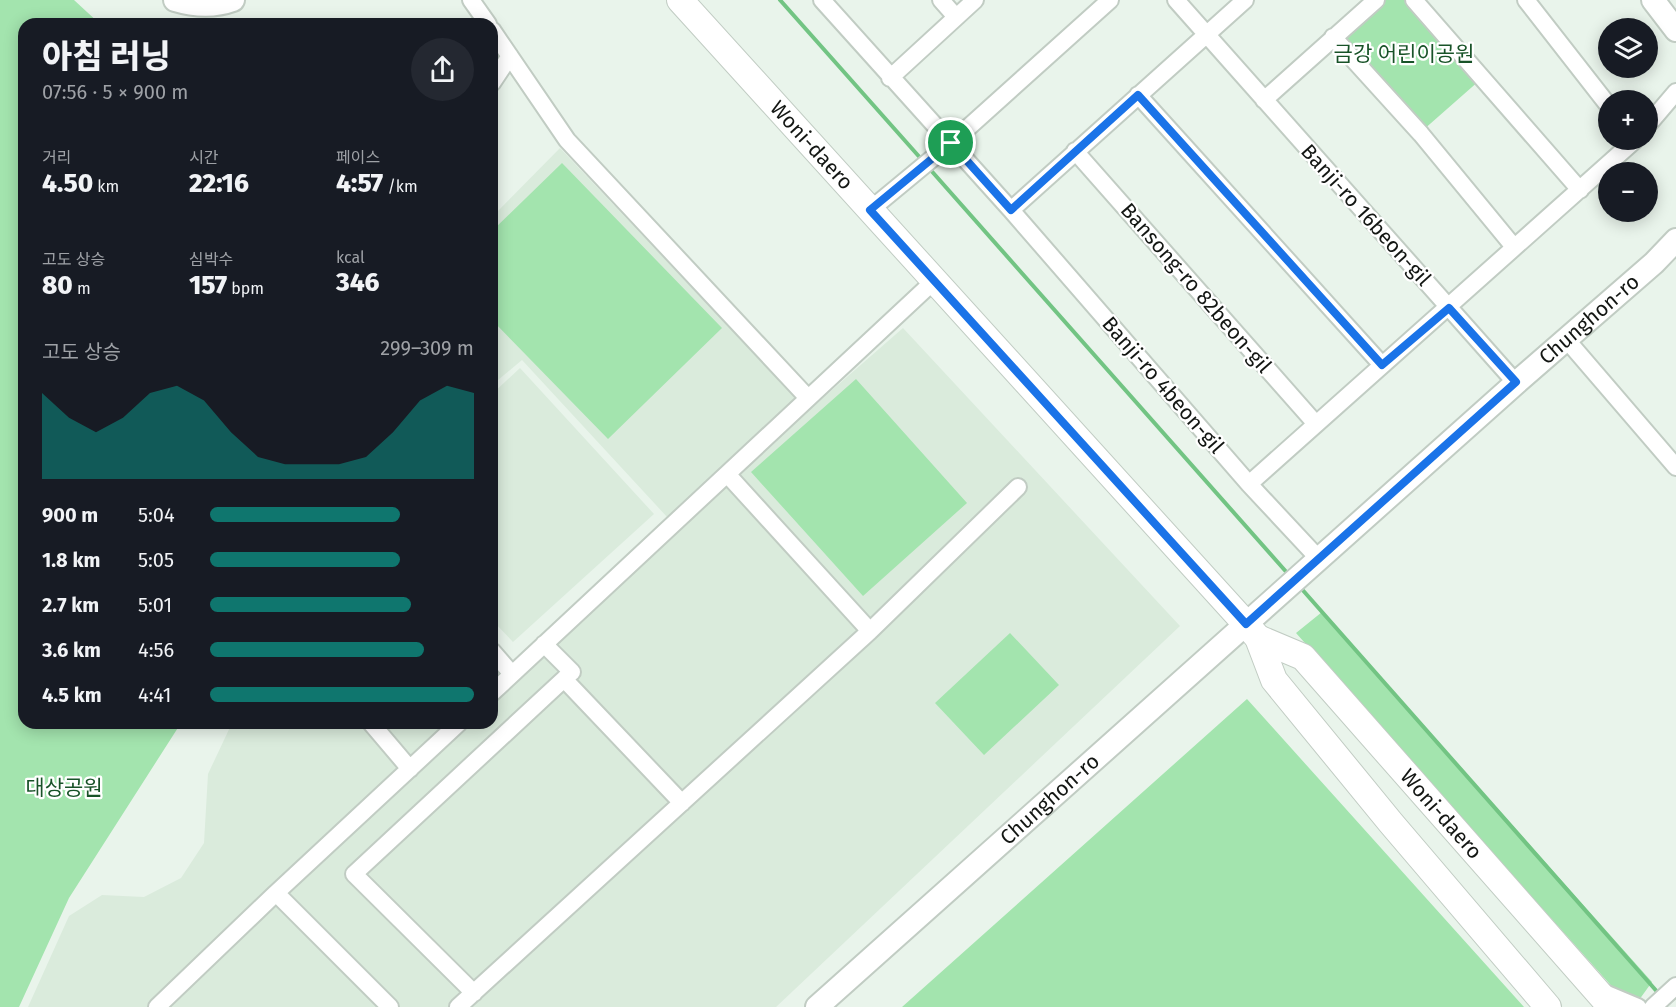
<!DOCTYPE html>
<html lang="ko">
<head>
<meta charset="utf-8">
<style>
	:root { --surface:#171b24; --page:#242831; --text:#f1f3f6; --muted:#9ea1a6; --accent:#0f766e }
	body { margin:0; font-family:"Fira Sans","Noto Sans KR",sans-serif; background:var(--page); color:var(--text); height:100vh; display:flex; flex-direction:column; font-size:22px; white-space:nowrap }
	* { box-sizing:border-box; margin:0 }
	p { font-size:20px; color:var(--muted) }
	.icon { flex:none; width:33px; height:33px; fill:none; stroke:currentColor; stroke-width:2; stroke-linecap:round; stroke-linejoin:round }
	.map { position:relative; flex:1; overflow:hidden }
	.side { position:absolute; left:18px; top:18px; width:480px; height:711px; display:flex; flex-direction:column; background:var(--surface); border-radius:18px; box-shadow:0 3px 15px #0003 }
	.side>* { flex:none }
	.buttons { position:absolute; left:1598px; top:18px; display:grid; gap:12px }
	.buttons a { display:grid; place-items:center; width:60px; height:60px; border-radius:50%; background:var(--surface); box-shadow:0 3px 15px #0003; font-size:30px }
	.pin { position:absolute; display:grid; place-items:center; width:51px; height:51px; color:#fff; margin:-26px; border:3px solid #fff; border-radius:50%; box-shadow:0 2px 6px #0007 }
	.round { display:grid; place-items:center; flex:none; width:63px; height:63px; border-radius:32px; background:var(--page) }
	.overview { display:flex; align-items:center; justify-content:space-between; height:102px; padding:0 24px }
	h1 { font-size:33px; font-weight:800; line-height:45px }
	.stats { display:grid; grid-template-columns:repeat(3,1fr); gap:9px; height:102px; padding:6px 24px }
	.stats div { display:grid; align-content:center }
	.stats b { font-size:26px; font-weight:800 }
	.stats small { font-size:16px; font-weight:400 }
	.stats p { font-size:16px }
	.chart { height:168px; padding:12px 24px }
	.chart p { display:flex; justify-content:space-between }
	.chart svg { width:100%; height:108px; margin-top:6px; fill:var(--accent); opacity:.7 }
	ul { padding:0 24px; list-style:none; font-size:20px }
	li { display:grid; grid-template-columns:96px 72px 1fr; align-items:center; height:45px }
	li i { height:15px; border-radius:8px; background:var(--accent) }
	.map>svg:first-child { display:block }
	.built { fill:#daebdc }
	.green { fill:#a3e4ae }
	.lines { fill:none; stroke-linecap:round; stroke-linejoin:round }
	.stream { stroke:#72c483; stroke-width:4 }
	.street-casing { stroke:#c1ccc3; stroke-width:20 }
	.secondary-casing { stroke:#c1ccc3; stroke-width:26 }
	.primary-casing { stroke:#c1ccc3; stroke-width:28 }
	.street { stroke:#fff; stroke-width:16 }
	.secondary { stroke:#fff; stroke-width:22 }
	.primary { stroke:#fff; stroke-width:26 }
	.route-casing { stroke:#fff; stroke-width:12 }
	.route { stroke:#1a73e8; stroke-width:8 }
	.labels { text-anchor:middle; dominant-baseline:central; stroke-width:4.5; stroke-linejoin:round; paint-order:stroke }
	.park-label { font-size:21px; fill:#185328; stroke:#fff }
	.street-label { font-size:21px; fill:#131613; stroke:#fff }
</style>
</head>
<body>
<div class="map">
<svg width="1676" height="1007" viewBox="0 0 1676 1007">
	<rect width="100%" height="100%" fill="#e9f4eb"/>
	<path class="built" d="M 560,148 L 808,411 L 903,328 L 1180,626 L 776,1007 L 28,1007 L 69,916 L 102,895 L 144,897 L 181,878 L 204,843 L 208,774 L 232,723 L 492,723 L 492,639 L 523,672 L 680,531 L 522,360 L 492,385 L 492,217 Z
		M 520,368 L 654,514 L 513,642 L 492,620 L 492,394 Z"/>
	<path class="green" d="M 0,0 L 74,0 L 100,24 L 24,24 L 24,723 L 181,723 L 69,898 L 19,1007 L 0,1007 Z
		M 1383,0 L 1408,0 L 1480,80 L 1422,131 L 1339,40 Z
		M 562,163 L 722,328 L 608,439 L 492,320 L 492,231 Z
		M 856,379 L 967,503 L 863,596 L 751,472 Z
		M 1322,612 L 1652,982 L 1639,1000 L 1624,1000 L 1296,633 Z
		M 1010,633 L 1059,685 L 984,755 L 935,703 Z
		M 1247,699 L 1524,1007 L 902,1007 Z"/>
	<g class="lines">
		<path class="stream" d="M 780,0 L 923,161
			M 928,167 L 1289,575
			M 1300,587 L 1660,995"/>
		<defs>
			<path id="street" d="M 471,0 L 488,24
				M 822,0 L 1011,210 L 1249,484 L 1319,559
				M 941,0 L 956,17
				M 1176,0 L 1516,383
				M 1414,0 L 1580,190
				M 1526,0 L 1608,105
				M 492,30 L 567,140 L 808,398
				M 1333,37 L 1421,134 L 1514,247
				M 890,78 L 975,0
				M 492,83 L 510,56
				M 1138,95 L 1382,365
				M 1264,100 L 1376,0
				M 1647,126 L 1676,92
				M 1075,151 L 1316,424
				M 870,210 L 951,143 L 1110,0
				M 1011,210 L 1245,0
				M 1566,339 L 1676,467
				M 1249,484 L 1635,140
				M 870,631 L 1018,487
				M 544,644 L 572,672 L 564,679
				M 492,651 L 512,674
				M 492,693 L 934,281
				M 371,723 L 410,769
				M 276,893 L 459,723
				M 1600,991 L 1638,1007
				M 474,993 L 354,874 L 564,679 L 682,803
				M 157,1007 L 276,893 L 390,1007
				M 458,1007 L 870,631 L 727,474
				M 1653,1007 L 1676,986"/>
			<g id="secondary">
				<path d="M 175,0 C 195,6 214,7 233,0"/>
				<path d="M 1653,0 L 1676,30"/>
				<path id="s1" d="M 817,1007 L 1516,383 L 1654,263 L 1676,240"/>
			</g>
			<g id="primary">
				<path id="s2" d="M 680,0 L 1246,624 L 1258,638 L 1274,680 L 1391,823 L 1548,1007"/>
				<path id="s3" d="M 1258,638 L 1303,657 L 1611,1007"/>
			</g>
		</defs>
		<use href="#street" class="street-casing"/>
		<use href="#secondary" class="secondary-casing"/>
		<use href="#primary" class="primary-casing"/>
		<use href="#street" class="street"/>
		<use href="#secondary" class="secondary"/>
		<use href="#primary" class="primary"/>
	</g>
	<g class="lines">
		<defs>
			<path id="route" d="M 1138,95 L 1382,365 L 1449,308 L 1516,382 L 1246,624 L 870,210 L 951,143 L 1011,210 Z"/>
		</defs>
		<use href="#route" class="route-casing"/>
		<use href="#route" class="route"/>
	</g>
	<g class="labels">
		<g class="park-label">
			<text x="1404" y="54">금강 어린이공원</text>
			<text x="64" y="788">대상공원</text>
		</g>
		<g class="street-label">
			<text stroke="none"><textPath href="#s2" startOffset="196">Woni-daero</textPath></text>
			<text transform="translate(1366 215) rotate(48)">Banji-ro 16beon-gil</text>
			<text transform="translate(1196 288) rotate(49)">Bansong-ro 82beon-gil</text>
			<text stroke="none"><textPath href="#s1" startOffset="1034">Chunghon-ro</textPath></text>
			<text transform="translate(1163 385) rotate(49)">Banji-ro 4beon-gil</text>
			<text stroke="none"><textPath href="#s1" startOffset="312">Chunghon-ro</textPath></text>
			<text stroke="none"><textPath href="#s3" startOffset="258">Woni-daero</textPath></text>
		</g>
	</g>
</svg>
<div class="buttons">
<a><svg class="icon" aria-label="layers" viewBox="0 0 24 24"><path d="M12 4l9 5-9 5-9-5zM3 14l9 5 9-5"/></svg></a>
<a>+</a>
<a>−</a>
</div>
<div class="pin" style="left:951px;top:143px;background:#1e9e55"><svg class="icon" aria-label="arrive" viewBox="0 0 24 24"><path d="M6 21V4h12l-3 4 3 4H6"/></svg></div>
<section class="side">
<div class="overview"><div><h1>아침 러닝</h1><p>07:56 · 5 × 900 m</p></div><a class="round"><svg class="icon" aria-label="share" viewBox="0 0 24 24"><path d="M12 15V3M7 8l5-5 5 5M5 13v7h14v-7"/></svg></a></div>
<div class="stats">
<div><p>거리</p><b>4.50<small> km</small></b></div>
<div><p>시간</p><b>22:16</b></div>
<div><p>페이스</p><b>4:57<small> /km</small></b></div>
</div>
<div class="stats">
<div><p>고도 상승</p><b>80<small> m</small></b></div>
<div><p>심박수</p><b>157<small> bpm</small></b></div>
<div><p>kcal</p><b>346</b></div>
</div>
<div class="chart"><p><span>고도 상승</span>299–309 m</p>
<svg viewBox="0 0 160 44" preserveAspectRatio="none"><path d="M0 44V9L10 19L20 25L30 19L40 9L50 6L60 12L70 25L80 35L90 38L100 38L110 38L120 35L130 25L140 12L150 6L160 9V44z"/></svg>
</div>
<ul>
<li><b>900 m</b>5:04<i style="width:72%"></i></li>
<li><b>1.8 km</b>5:05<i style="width:72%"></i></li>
<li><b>2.7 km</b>5:01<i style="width:76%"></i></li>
<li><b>3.6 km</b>4:56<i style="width:81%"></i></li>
<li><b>4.5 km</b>4:41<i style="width:100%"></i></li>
</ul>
</section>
</div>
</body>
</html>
